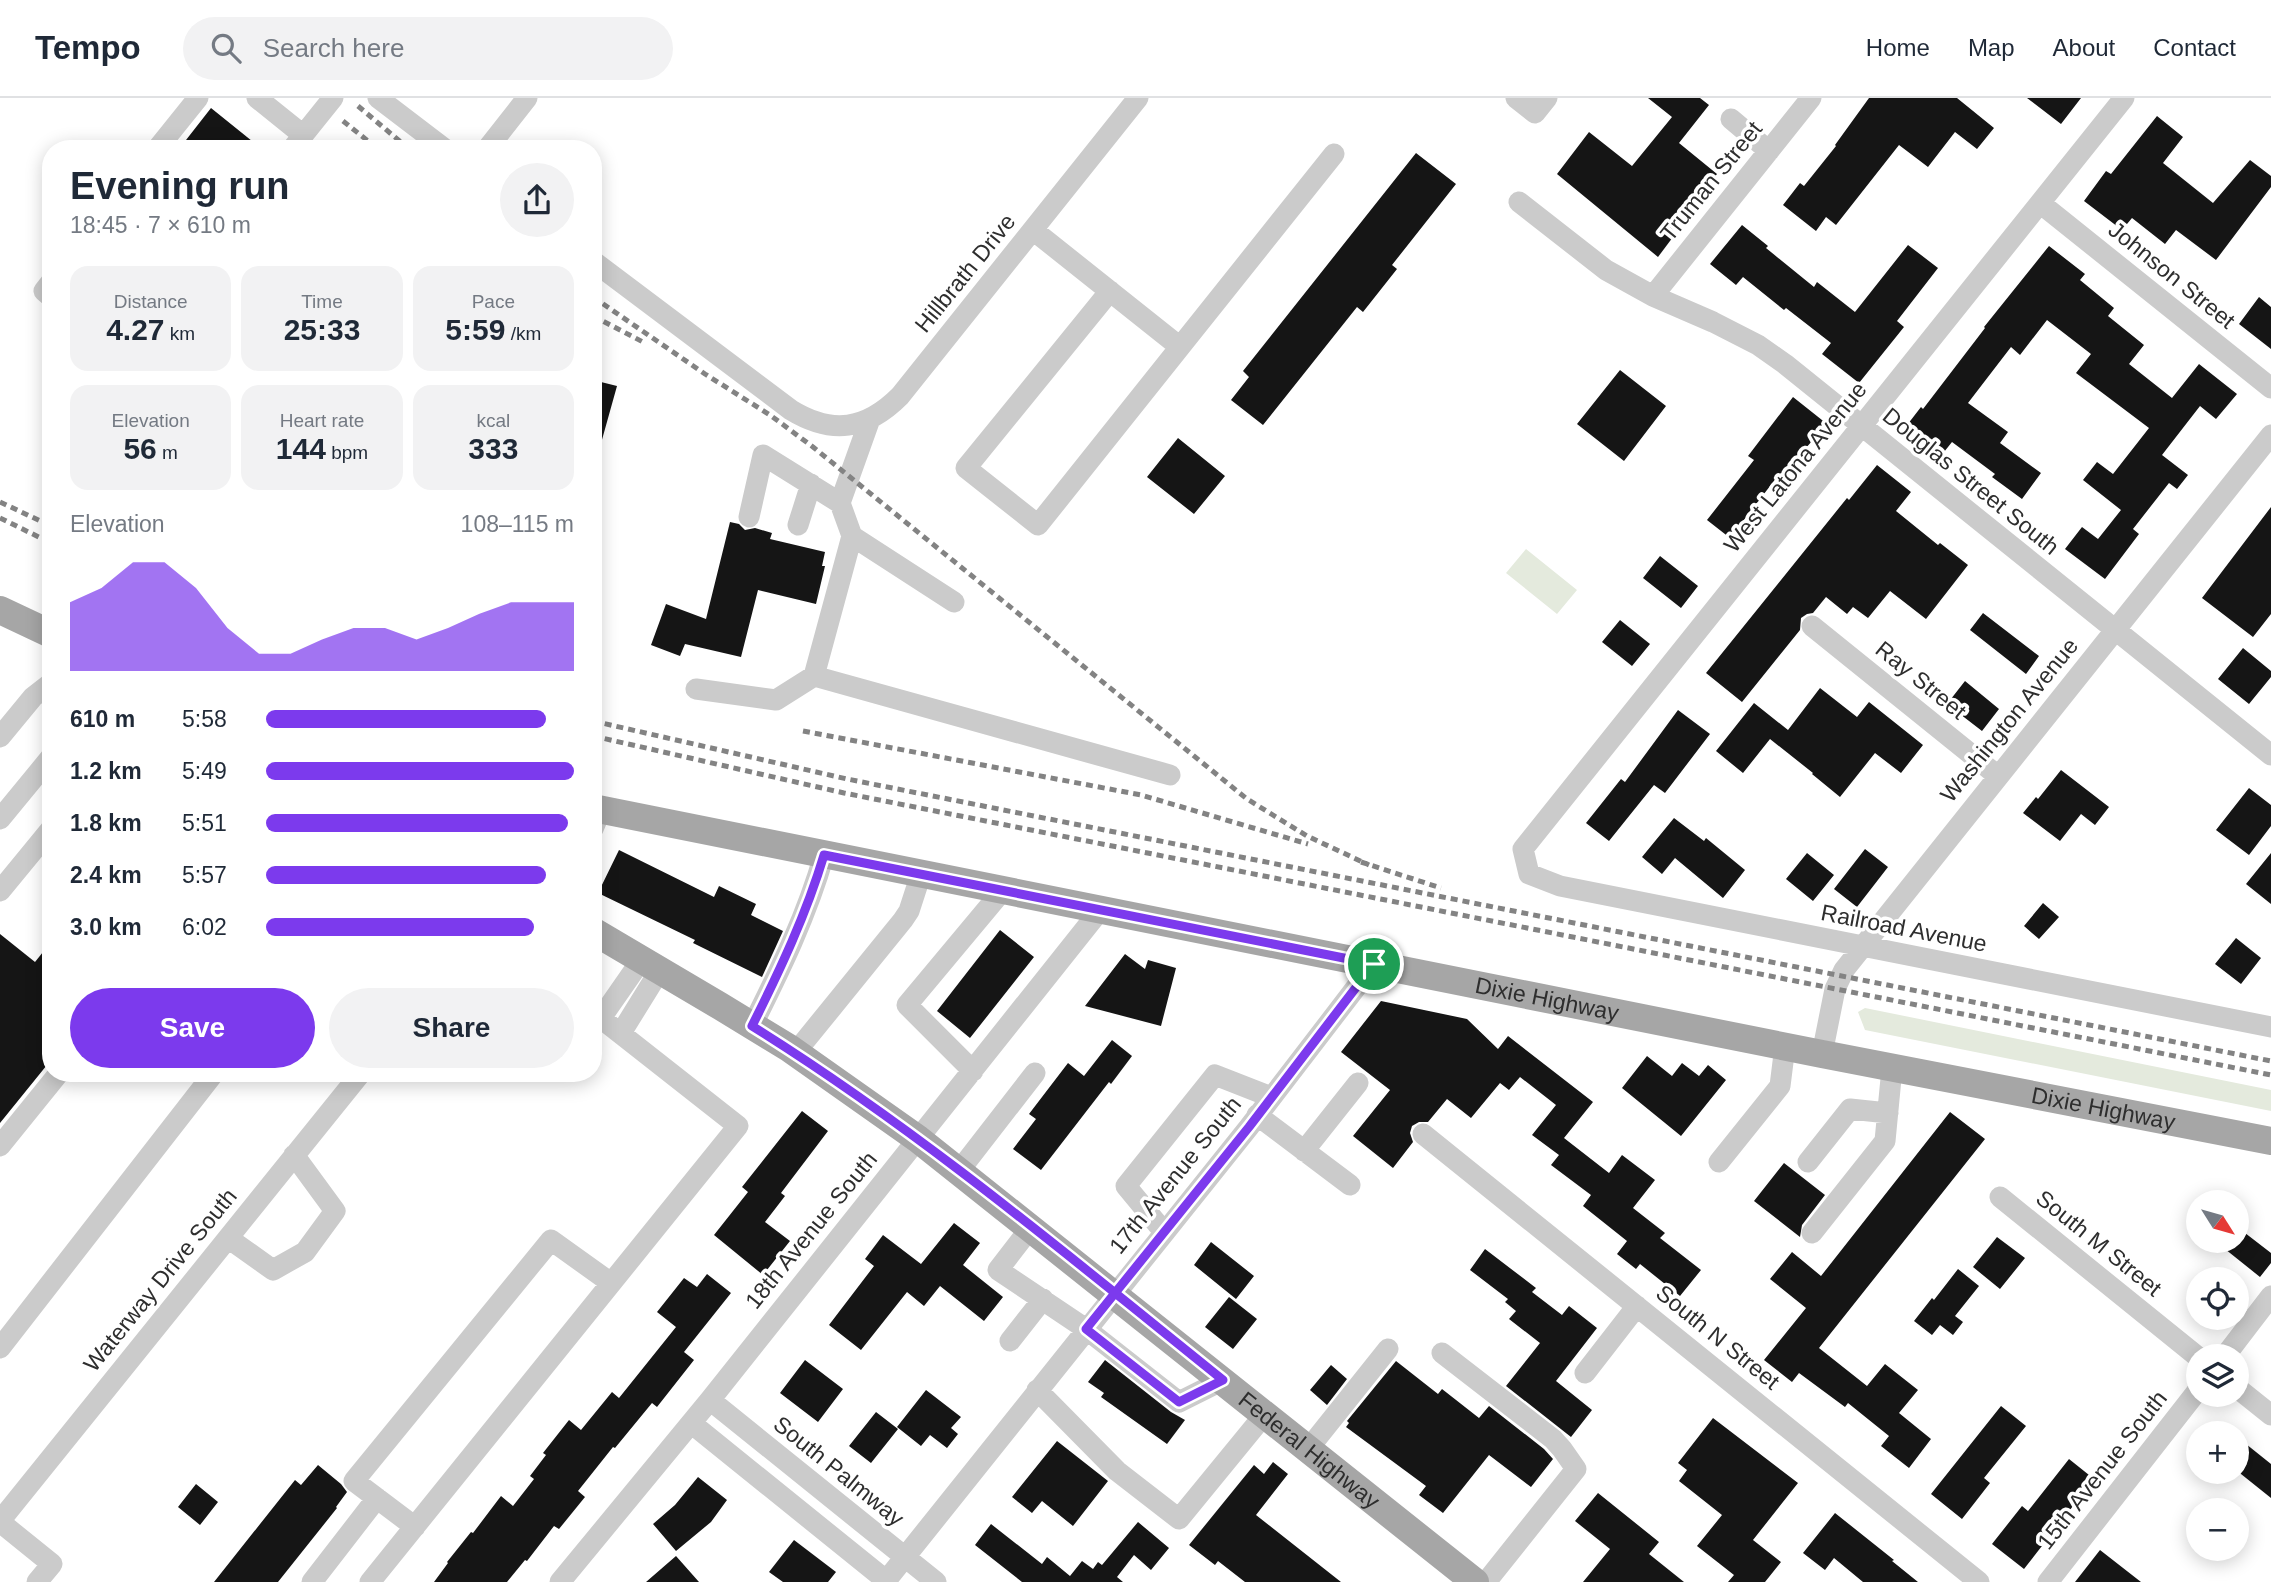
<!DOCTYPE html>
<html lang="en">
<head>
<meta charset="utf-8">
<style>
	:root { --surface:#fff; --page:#f2f2f3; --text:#1f2937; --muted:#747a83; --line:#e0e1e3; --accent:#7c3aed }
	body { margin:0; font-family:Arial,sans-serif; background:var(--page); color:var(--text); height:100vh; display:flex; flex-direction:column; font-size:26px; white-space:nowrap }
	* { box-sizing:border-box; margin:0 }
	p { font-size:23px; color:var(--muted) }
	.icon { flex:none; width:38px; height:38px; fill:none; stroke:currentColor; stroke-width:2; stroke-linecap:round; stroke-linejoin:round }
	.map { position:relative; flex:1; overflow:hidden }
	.sheet { position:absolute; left:42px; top:42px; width:560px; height:942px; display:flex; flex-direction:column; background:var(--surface); border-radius:28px; box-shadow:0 4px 18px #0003 }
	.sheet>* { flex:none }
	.needle { width:46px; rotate:127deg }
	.tools { position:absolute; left:2186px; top:1092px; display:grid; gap:14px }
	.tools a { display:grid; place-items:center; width:63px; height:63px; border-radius:50%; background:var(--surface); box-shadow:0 4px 18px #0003; font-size:35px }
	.pin { position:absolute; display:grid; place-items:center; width:60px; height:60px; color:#fff; margin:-30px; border:4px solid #fff; border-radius:50%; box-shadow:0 2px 7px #0007 }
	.round { display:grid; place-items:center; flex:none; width:74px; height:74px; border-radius:37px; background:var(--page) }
	.overview { display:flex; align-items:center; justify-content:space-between; height:119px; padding:0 28px }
	h1 { font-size:38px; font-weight:800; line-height:52px }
	.metrics { display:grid; grid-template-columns:repeat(3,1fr); gap:10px; height:119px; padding:7px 28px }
	.metrics div { display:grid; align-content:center; border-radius:18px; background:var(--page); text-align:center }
	.metrics b { font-size:30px; font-weight:800 }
	.metrics small { font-size:19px; font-weight:400 }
	.metrics p { font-size:19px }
	.chart { height:196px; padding:14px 28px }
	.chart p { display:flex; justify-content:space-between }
	.chart svg { width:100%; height:126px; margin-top:7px; fill:var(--accent); opacity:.7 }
	.button { display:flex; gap:14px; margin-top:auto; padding:14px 28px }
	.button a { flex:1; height:80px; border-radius:42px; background:var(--accent); color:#fff; font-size:28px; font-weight:800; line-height:80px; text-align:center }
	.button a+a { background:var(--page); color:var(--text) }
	ul { padding:0 28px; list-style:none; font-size:23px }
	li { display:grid; grid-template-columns:112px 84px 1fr; align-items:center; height:52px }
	li i { height:18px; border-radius:9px; background:var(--accent) }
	header { display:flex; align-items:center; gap:42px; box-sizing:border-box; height:98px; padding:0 35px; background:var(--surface); border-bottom:2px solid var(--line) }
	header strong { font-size:33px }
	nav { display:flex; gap:38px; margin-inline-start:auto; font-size:24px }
	.search { width:490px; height:63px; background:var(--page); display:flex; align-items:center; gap:18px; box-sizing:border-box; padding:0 24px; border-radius:38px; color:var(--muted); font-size:26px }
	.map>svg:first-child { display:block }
	.green { fill:#e4eadd }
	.building { fill:#151515 }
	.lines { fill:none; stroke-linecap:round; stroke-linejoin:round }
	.minor { stroke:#cbcbcb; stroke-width:21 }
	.major { stroke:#a6a6a6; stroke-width:28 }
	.rail { stroke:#838383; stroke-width:5; stroke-dasharray:7 5; stroke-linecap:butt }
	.route-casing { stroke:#fff; stroke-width:14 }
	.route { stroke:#7c3aed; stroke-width:9 }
	.labels { text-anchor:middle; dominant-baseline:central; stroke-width:7; stroke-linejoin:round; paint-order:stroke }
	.street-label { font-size:23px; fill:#2e2e2e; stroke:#fff }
</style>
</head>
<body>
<header>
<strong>Tempo</strong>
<div class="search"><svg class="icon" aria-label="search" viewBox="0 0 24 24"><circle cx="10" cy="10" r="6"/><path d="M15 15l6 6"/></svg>Search here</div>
<nav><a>Home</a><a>Map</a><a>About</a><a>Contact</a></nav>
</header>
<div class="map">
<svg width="2271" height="1484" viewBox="0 0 2271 1484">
	<rect width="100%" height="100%" fill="#fff"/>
	<path class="green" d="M 1526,451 L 1577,492 L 1557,516 L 1506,475 Z
		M 1865,910 L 2271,992 L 2271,1013 L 1865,932 L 1858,914 Z"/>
	<path class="building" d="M 1648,0 L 1700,0 L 1709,7 L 1679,45 L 1717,76 L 1672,133 L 1676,135 L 1658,159 L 1557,76 L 1589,34 L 1632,68 L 1672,19 Z
		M 1869,0 L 1957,0 L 1994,30 L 1977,51 L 1955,34 L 1928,69 L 1899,47 L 1836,127 L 1826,119 L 1816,133 L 1783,107 L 1800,85 L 1804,88 L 1836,48 L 1835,47 Z
		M 2027,0 L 2081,0 L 2061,26 Z
		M 211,10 L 262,51 L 179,51 Z
		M 2157,18 L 2183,39 L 2163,65 L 2213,105 L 2250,62 L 2271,78 L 2271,89 L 2216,162 L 2176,132 L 2165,146 L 2132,120 L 2122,132 L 2084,103 L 2106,73 L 2111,76 Z
		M 1416,55 L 1456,86 L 1392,167 L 1397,171 L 1363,214 L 1357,209 L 1263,327 L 1231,302 L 1249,279 L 1243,273 Z
		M 1742,127 L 1768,148 L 1766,150 L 1814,189 L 1817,184 L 1855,214 L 1908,147 L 1938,170 L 1897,223 L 1904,229 L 1859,285 L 1822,256 L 1831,245 L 1786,210 L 1784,212 L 1743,179 L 1736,187 L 1710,166 Z
		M 2049,148 L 2085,176 L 2080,182 L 2114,210 L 2108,218 L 2144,247 L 2129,266 L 2172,300 L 2199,266 L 2237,296 L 2216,321 L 2200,308 L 2162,357 L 2188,377 L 2177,391 L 2169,385 L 2133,431 L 2139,436 L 2105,481 L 2065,451 L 2082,429 L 2098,441 L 2121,412 L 2083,382 L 2097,364 L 2113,376 L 2149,330 L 2076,275 L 2091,256 L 2047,222 L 2020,257 L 2011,249 L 1968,305 L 2008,334 L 2000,345 L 2041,375 L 2022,401 L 1992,379 L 1995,376 L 1952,344 L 1940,359 L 1904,331 L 1921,309 L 1923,311 L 1985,230 L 1984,229 Z
		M 2259,199 L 2271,209 L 2271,251 L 2239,226 Z
		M 1620,272 L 1666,308 L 1624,363 L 1577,326 Z
		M 593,282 L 617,288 L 598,356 L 593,355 Z
		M 1793,299 L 1827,326 L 1805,351 L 1782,382 L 1777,379 L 1730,440 L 1707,422 L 1754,362 L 1748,358 Z
		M 1178,340 L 1225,378 L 1194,416 L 1147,379 Z
		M 1877,367 L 1911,394 L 1896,413 L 1938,447 L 1940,445 L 1968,467 L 1926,521 L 1890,493 L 1868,520 L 1853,509 L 1847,516 L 1826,499 L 1813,515 L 1807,516 L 1801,520 L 1800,532 L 1742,604 L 1706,575 L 1847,400 L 1849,402 Z
		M 2271,409 L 2271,516 L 2253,539 L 2202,500 Z
		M 730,424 L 739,426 L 745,432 L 755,430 L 772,435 L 770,441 L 825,454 L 822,468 L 825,468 L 816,506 L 758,492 L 741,559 L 685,546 L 680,558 L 651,547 L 666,506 L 706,521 Z
		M 1660,458 L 1698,488 L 1681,510 L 1643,480 Z
		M 1983,515 L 2039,558 L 2026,576 L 1970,532 Z
		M 1620,522 L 1650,546 L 1632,568 L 1602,544 Z
		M 2243,550 L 2271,573 L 2271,579 L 2249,606 L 2218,581 Z
		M 1965,583 L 1999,611 L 1982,633 L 1947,606 Z
		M 1820,590 L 1857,619 L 1869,604 L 1923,647 L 1901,675 L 1875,655 L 1840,699 L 1812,676 L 1813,675 L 1770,641 L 1743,675 L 1716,653 L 1754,605 L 1788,632 Z
		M 1678,612 L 1710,636 L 1665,695 L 1654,687 L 1609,743 L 1586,725 L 1621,681 L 1625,684 Z
		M 2061,672 L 2109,709 L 2095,727 L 2081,716 L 2060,743 L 2023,715 L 2036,699 L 2038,701 Z
		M 2249,690 L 2271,707 L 2271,728 L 2249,757 L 2216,732 Z
		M 1674,720 L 1704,743 L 1706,740 L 1745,772 L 1723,800 L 1675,760 L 1662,776 L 1642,759 Z
		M 1865,751 L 1888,769 L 1857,809 L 1834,791 Z
		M 619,752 L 714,799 L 719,788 L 756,806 L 751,817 L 783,833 L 762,879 L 693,845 L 695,842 L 598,795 Z
		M 1807,755 L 1834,777 L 1813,803 L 1786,781 Z
		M 2271,755 L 2271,806 L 2246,786 Z
		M 2043,805 L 2059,819 L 2039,841 L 2024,828 Z
		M 1000,832 L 1034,859 L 970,940 L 937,913 Z
		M 0,836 L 35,864 L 51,844 L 51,962 L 0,1025 Z
		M 2236,840 L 2261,860 L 2241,886 L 2215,866 Z
		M 1125,856 L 1145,871 L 1148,862 L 1176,870 L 1161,928 L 1085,908 Z
		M 1381,903 L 1467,921 L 1498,951 L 1508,938 L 1593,1004 L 1564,1040 L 1609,1075 L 1622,1057 L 1655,1082 L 1633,1110 L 1665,1135 L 1660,1140 L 1701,1172 L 1680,1198 L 1640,1166 L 1636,1171 L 1617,1156 L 1627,1143 L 1583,1108 L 1591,1097 L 1551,1067 L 1559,1057 L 1532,1037 L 1556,1007 L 1520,979 L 1509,992 L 1500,985 L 1471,1020 L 1447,1001 L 1428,1024 L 1419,1024 L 1412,1028 L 1410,1035 L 1413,1044 L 1393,1070 L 1353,1038 L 1390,992 L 1341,954 Z
		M 1112,942 L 1132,958 L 1111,986 L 1109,984 L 1041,1072 L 1013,1051 L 1036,1021 L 1029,1016 L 1068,965 L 1084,978 Z
		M 1647,958 L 1672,978 L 1682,965 L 1699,978 L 1708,967 L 1726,982 L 1681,1038 L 1622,990 Z
		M 802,1013 L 828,1033 L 781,1095 L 785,1098 L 765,1124 L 790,1143 L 763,1177 L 714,1137 L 748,1094 L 742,1089 Z
		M 1950,1014 L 1985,1041 L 1819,1250 L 1867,1288 L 1885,1266 L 1918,1292 L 1899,1315 L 1931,1341 L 1909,1370 L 1881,1348 L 1889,1338 L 1848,1305 L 1845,1309 L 1799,1275 L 1792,1284 L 1764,1262 L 1806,1210 L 1770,1181 L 1792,1154 L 1821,1178 Z
		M 1784,1065 L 1825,1097 L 1802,1127 L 1800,1139 L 1754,1103 Z
		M 954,1125 L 980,1145 L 963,1167 L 1003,1199 L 984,1223 L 940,1188 L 924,1208 L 907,1194 L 861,1252 L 829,1227 L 874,1168 L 865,1161 L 883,1137 L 921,1166 Z
		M 2236,1128 L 2271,1155 L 2271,1165 L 2260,1179 L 2215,1143 L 2236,1143 Z
		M 1997,1139 L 2025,1160 L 2000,1191 L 1973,1169 Z
		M 1211,1144 L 1254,1178 L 1236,1201 L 1194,1167 Z
		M 1485,1151 L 1536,1190 L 1532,1194 L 1562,1217 L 1569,1208 L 1597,1230 L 1556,1283 L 1592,1312 L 1571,1339 L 1506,1288 L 1540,1245 L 1509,1221 L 1516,1213 L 1505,1204 L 1508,1201 L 1470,1172 Z
		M 1958,1171 L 1979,1188 L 1955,1218 L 1963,1224 L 1953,1237 L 1940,1227 L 1932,1237 L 1914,1223 L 1932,1200 L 1934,1202 Z
		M 707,1176 L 731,1195 L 684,1254 L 694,1262 L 657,1309 L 652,1305 L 615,1350 L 613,1349 L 578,1393 L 585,1399 L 559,1431 L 554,1428 L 527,1463 L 525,1462 L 507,1484 L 434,1484 L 448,1465 L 447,1464 L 471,1434 L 473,1435 L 501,1398 L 513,1408 L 534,1381 L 530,1378 L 546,1357 L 543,1355 L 569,1322 L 581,1332 L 612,1294 L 619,1300 L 676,1229 L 657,1214 L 684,1180 L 697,1189 Z
		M 1229,1199 L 1257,1221 L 1233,1251 L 1205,1229 Z
		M 805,1262 L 843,1291 L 818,1324 L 780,1295 Z
		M 1105,1262 L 1171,1314 L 1185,1322 L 1167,1346 L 1101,1299 L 1104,1295 L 1088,1284 Z
		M 1396,1263 L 1438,1296 L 1442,1291 L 1479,1320 L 1489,1308 L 1544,1351 L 1553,1361 L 1531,1389 L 1489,1357 L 1443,1415 L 1419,1397 L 1426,1388 L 1346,1329 L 1349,1325 L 1347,1323 Z
		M 1331,1267 L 1347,1281 L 1327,1307 L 1310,1292 Z
		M 926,1292 L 961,1319 L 951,1330 L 958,1336 L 947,1350 L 930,1337 L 921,1348 L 897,1329 Z
		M 2001,1308 L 2026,1328 L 1984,1380 L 1990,1385 L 1962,1421 L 1931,1396 Z
		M 876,1314 L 898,1331 L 871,1365 L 849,1348 Z
		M 1713,1320 L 1798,1385 L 1753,1442 L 1781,1464 L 1765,1484 L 1728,1484 L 1734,1477 L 1697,1448 L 1722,1417 L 1679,1383 L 1687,1372 L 1678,1365 Z
		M 2236,1338 L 2271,1366 L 2271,1400 L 2236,1372 Z
		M 1057,1343 L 1108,1383 L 1073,1428 L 1042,1403 L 1032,1415 L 1012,1399 Z
		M 2069,1361 L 2094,1381 L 2024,1471 L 1992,1446 L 2022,1408 L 2028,1413 Z
		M 1273,1364 L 1288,1376 L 1256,1417 L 1341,1484 L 1245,1484 L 1218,1463 L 1215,1467 L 1189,1447 L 1254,1367 L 1264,1376 Z
		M 318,1367 L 341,1386 L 347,1394 L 336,1409 L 337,1410 L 278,1484 L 214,1484 L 295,1382 L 301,1387 Z
		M 698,1379 L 727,1402 L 711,1424 L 676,1453 L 653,1426 L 675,1407 Z
		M 196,1386 L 218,1404 L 200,1427 L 178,1409 Z
		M 1598,1395 L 1659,1444 L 1649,1456 L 1684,1484 L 1583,1484 L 1610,1451 L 1575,1423 Z
		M 1835,1415 L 1894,1462 L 1892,1463 L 1918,1484 L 1863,1484 L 1834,1460 L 1825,1472 L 1803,1455 Z
		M 1138,1424 L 1169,1450 L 1151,1472 L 1134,1457 L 1117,1479 L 1123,1484 L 1022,1484 L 975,1447 L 991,1426 L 1042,1466 L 1047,1459 L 1070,1478 L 1082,1463 L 1093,1471 L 1098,1464 L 1102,1467 Z
		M 794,1442 L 836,1474 L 828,1484 L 783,1484 L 769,1474 Z
		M 2100,1452 L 2141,1484 L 2075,1484 Z
		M 676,1458 L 699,1484 L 646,1484 Z"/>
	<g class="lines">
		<path class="minor" d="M 257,0 L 303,37
			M 378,0 L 445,51
			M 1516,0 L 1535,15 L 1547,0
			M 2124,0 L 1523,751 L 1529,776 L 1560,788 L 2271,929
			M 1731,21 L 1769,53
			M 157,51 L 198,0
			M 292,51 L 333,0
			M 487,51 L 527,0
			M 1519,104 L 1606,172 L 1653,198 L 1713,224 L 1758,247 L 1785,266 L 2271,657
			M 2040,105 L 2271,290
			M 1033,132 L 1180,249 L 1334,56
			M 593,163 L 791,312 C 832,337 866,332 900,298 L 1138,0
			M 51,184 L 44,193 L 51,199
			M 1110,193 L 966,370 L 1038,427 L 1180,249
			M 1653,198 L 1811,0
			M 749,419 L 763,357 L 840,405
			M 798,427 L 811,386
			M 852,438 L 954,504
			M 1812,528 L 1998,678
			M 814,578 L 1170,677
			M 696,591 L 776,602 L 814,578 L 852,438 L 840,405 L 870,321
			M 0,639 L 33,599 L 51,585
			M 0,721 L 51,659
			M 593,731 L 601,712
			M 0,793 L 51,731
			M 601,920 L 642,861
			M 752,928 C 780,872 807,817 824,757
			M 621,935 L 660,872
			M 795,955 L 903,822 L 909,813 L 921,776
			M 1822,956 L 1835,891 L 1844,872 L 2271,337
			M 973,973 L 907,907 L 1003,792
			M 1257,1017 L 1350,1087
			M 1423,1036 L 1979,1484
			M 0,1048 L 59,975
			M 1304,1053 L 1358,985
			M 1719,1064 L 1780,988 L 1785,948
			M 1808,1064 L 1850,1011 L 1888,1015
			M 959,1073 L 1035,975
			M 2000,1099 L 2198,1259
			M 1031,1129 L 998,1172 L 1086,1231 L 1179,1304 L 1223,1282
			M 1164,1134 L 1126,1088 L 1215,977 L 1271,999
			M 1812,1135 L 1885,1043 L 1892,970
			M 228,1140 L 273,1172 L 305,1154 L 335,1113 L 294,1057
			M 1010,1243 L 1043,1201
			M 0,1250 L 214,975
			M 1442,1255 L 1553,1341 L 1562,1351 L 1576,1371 L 1486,1484
			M 2225,1258 L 2271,1198
			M 1585,1275 L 1637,1208
			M 2236,1289 L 2271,1317
			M 1037,1292 L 1117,1373 L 1179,1421 L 1265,1316
			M 710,1302 L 936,1484
			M 691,1325 L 888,1484
			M 1309,1350 L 1388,1251
			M 0,1423 L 361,975
			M 0,1424 L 52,1466 L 37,1484
			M 415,1429 L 354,1383 L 551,1142 L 611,1185
			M 312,1484 L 377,1400
			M 370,1484 L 738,1028 L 593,914
			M 560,1484 L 710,1302 L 1101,811
			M 885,1484 L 1249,1029 L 1374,866
			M 2048,1484 L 2198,1292"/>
		<g class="major">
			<path d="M 0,512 L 51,536"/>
			<path id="s1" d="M 593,710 L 1822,956 L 2271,1043"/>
			<path id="s2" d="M 593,833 L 720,908 L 789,950 L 918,1041 L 1475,1484"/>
		</g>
		<path class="rail" d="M 358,8 L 409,51
			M 343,23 L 378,51
			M 593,199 L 705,276 L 770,317 L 813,349 L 1247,701 L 1307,738 L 1369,767
			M 593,218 L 643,244
			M 0,404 L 51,428
			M 0,420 L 51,445
			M 593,623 L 847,681 L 2271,963
			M 803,633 L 1141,697 L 1308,746
			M 593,638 L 844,695 L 2271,977
			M 1361,764 L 1441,790"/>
	</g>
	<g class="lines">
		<defs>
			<path id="route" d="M 1374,866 L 824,757 C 806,817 780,872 752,928 C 919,1032 1070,1159 1223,1282 L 1179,1304 L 1086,1231 L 1115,1195 L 1249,1029 L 1374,866"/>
		</defs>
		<use href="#route" class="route-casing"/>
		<use href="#route" class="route"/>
	</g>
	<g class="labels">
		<g class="street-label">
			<text transform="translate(1711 83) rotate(-51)">Truman Street</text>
			<text transform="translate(965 175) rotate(-51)">Hillbrath Drive</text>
			<text transform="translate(2172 177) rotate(39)">Johnson Street</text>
			<text transform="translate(1795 369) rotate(-51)">West Latona Avenue</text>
			<text transform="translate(1971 383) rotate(39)">Douglas Street South</text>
			<text transform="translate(1921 582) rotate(39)">Ray Street</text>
			<text transform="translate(2009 622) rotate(-51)">Washington Avenue</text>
			<text transform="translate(1904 830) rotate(11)">Railroad Avenue</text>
			<text stroke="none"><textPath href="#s1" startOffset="973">Dixie Highway</textPath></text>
			<text stroke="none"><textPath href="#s1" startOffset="1540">Dixie Highway</textPath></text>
			<text transform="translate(1175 1077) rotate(-51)">17th Avenue South</text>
			<text transform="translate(811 1132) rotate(-51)">18th Avenue South</text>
			<text transform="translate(2099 1145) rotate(39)">South M Street</text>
			<text transform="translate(160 1182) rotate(-51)">Waterway Drive South</text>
			<text transform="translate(1718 1239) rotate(39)">South N Street</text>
			<text stroke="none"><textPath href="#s2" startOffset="886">Federal Highway</textPath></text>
			<text transform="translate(2102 1372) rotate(-52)">15th Avenue South</text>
			<text transform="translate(839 1373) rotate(39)">South Palmway</text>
		</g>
	</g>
</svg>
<div class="tools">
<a><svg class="needle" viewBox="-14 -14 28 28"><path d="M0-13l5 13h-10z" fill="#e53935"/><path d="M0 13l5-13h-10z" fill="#747a83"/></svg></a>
<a><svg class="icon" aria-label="locate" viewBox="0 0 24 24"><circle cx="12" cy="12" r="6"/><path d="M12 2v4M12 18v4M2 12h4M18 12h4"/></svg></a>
<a><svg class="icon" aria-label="layers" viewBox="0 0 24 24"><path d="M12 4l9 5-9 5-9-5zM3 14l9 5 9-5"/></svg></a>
<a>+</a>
<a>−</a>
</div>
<div class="pin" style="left:1374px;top:866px;background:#1e9e55"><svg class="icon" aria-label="arrive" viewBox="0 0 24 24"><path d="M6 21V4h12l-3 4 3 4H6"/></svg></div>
<section class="sheet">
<div class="overview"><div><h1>Evening run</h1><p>18:45 · 7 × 610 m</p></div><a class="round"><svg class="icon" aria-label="share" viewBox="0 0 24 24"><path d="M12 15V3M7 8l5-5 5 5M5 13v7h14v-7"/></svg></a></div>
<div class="metrics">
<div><p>Distance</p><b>4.27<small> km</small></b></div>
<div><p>Time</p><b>25:33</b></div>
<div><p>Pace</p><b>5:59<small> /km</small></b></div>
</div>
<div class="metrics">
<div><p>Elevation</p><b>56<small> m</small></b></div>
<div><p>Heart rate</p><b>144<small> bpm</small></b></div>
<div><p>kcal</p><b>333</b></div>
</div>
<div class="chart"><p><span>Elevation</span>108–115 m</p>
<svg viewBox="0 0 160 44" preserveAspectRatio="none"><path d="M0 44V20L10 15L20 6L30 6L40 15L50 29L60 38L70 38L80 33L90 29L100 29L110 33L120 29L130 24L140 20L150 20L160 20V44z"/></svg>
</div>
<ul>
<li><b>610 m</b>5:58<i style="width:91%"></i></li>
<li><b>1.2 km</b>5:49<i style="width:100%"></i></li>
<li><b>1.8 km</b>5:51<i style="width:98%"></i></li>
<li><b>2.4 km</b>5:57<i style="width:91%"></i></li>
<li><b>3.0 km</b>6:02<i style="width:87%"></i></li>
</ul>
<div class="button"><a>Save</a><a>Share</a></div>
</section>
</div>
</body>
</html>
